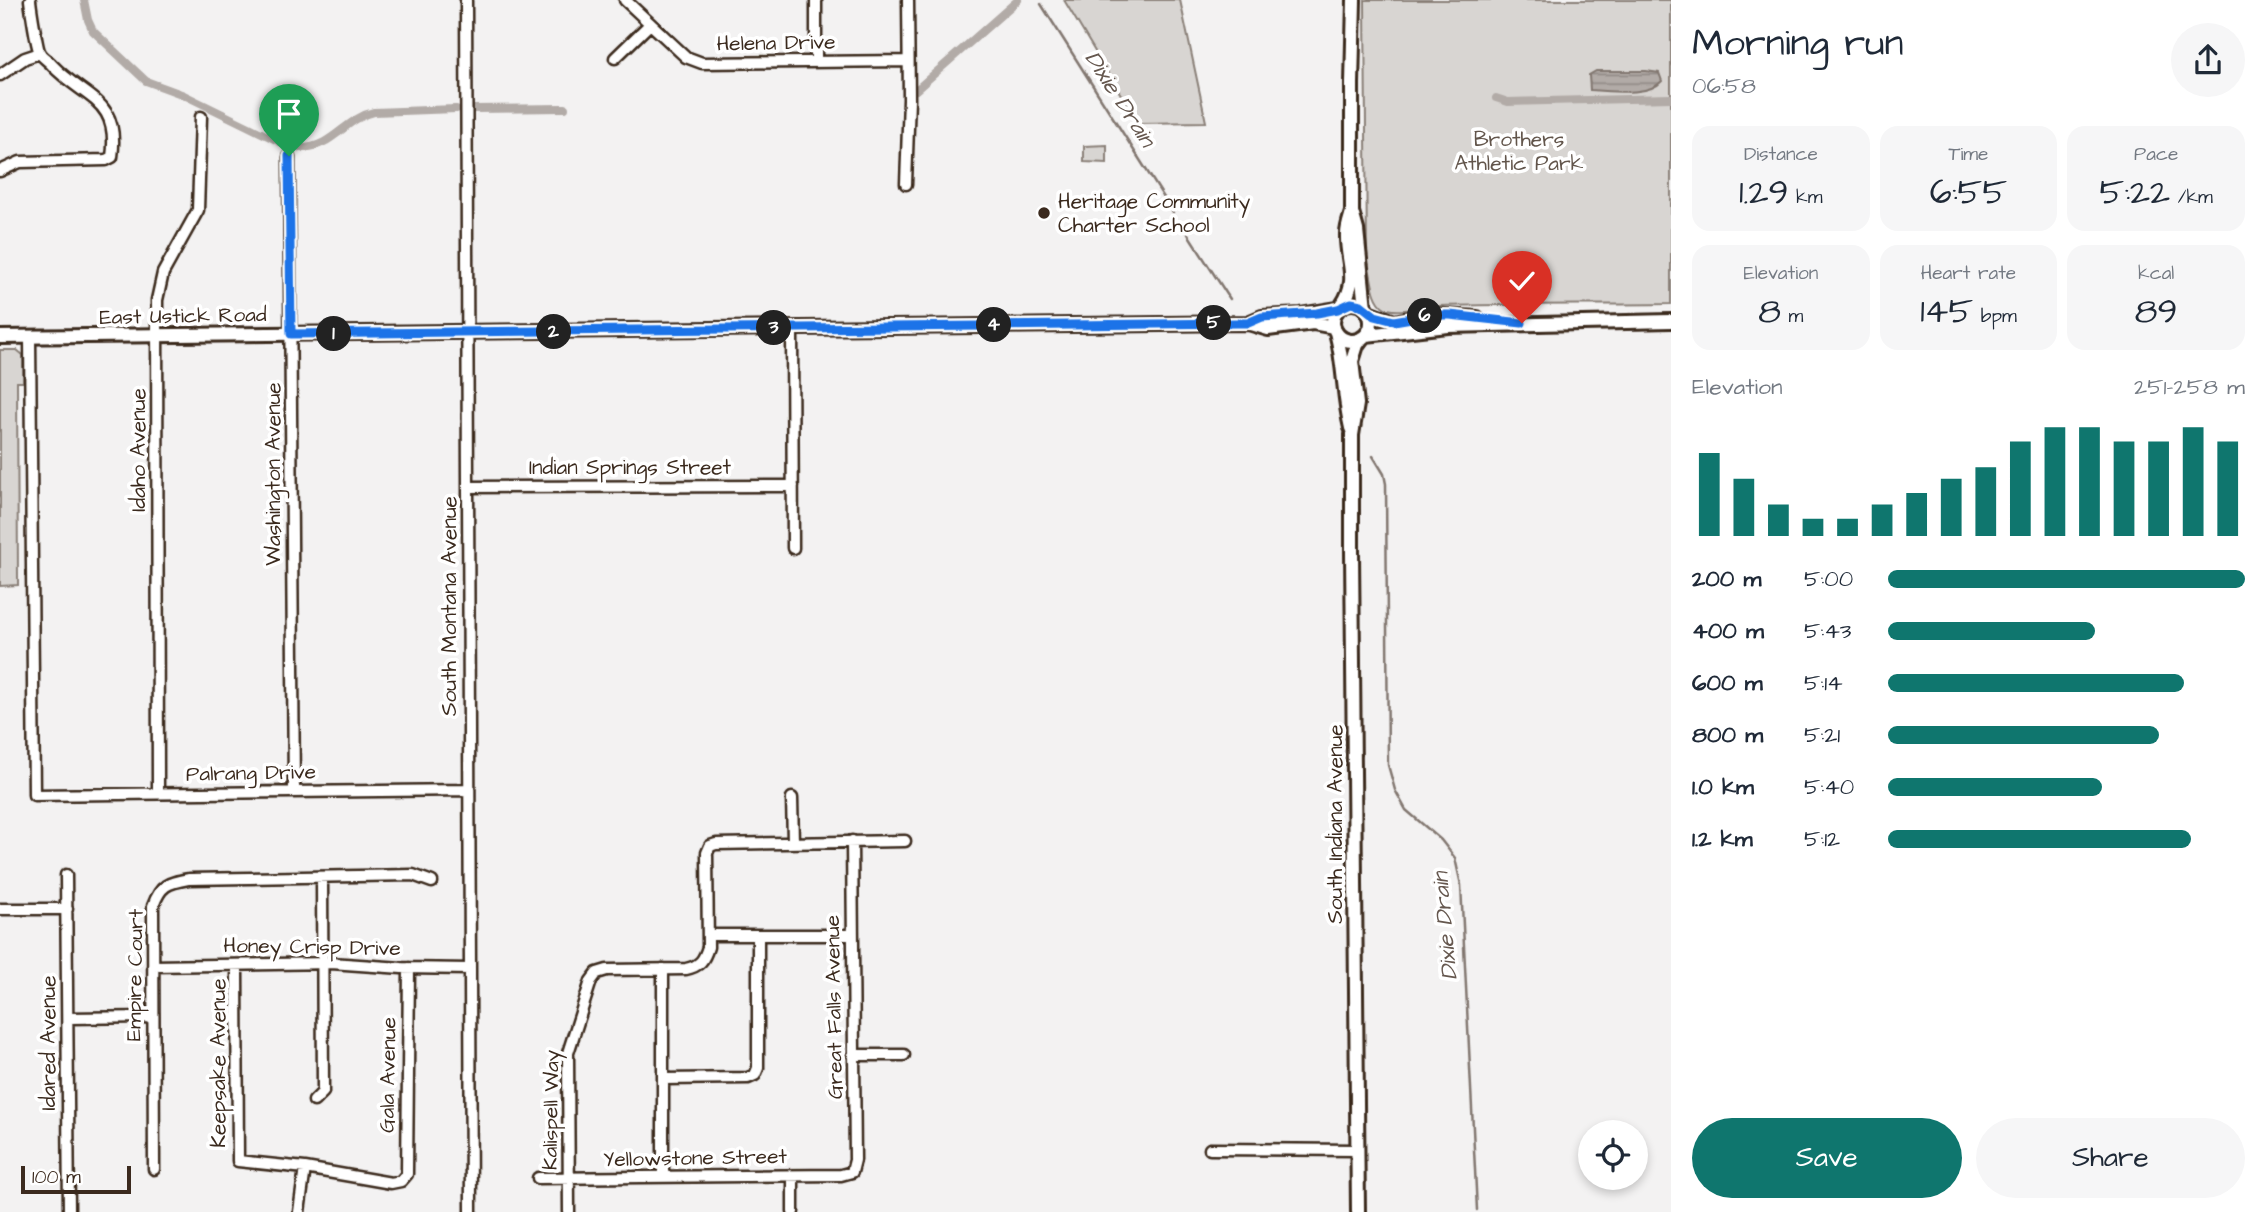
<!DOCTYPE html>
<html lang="en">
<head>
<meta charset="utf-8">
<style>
	:root { --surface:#fff; --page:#f6f6f7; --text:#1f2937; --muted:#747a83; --accent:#0f766e }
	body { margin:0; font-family:"Architects Daughter",sans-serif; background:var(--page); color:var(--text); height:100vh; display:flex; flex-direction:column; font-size:26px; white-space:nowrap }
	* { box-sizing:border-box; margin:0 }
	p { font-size:23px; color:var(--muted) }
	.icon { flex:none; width:38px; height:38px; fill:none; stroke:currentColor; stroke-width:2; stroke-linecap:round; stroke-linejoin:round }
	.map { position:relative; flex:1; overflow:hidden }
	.details { display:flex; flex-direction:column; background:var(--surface); width:595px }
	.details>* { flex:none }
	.controls { position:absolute; left:1578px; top:1120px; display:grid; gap:14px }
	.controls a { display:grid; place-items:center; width:70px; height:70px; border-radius:50%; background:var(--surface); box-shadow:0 4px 10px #0003; font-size:35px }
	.scale { position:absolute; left:21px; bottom:18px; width:110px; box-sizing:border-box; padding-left:7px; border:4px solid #3b2a1e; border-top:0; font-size:19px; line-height:24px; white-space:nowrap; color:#3b2a1e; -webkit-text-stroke:5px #fff; paint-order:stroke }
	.pin { position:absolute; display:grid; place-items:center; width:60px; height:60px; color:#fff; margin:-72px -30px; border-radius:50% 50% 50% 0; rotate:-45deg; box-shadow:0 0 7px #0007 }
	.pin .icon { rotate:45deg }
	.km { position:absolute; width:35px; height:35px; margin:-18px; border-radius:50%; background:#222; color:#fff; font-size:19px; line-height:35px; text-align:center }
	.round { display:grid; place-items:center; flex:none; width:74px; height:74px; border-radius:37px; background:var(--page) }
	.headline { display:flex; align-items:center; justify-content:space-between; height:119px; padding:0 21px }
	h1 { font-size:38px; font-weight:600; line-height:52px }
	.metrics { display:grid; grid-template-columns:repeat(3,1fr); gap:10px; height:119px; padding:7px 21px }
	.metrics div { display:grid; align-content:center; border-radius:18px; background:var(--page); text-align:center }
	.metrics b { font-size:35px; font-weight:600 }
	.metrics small { font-size:19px; font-weight:400 }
	.metrics p { font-size:19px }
	.chart { height:196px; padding:14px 21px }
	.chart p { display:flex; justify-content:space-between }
	.chart svg { width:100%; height:126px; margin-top:7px; stroke:var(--accent); stroke-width:6 }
	.button { display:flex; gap:14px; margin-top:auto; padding:14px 21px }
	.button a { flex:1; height:80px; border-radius:42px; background:var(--accent); color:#fff; font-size:28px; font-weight:600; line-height:80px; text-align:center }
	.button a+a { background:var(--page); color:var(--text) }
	ul { padding:0 21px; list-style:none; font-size:23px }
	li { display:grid; grid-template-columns:112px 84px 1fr; align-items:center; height:52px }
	li i { height:18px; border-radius:9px; background:var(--accent) }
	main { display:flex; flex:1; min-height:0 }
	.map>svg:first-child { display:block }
	.green { fill:#d8d5d2; stroke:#8a8078; stroke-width:2 }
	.water { fill:url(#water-rules); stroke:#827770; stroke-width:2 }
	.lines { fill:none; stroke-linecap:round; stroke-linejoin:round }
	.stream { stroke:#827770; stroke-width:2.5 }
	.canal { stroke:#b2aba7; stroke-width:8 }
	.minor-casing { stroke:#3b2a1e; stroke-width:15 }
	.major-casing { stroke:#3b2a1e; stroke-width:18 }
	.minor { stroke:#fff; stroke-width:10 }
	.major { stroke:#fff; stroke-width:12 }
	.route-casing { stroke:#fff; stroke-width:14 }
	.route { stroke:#1a73e8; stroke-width:9 }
	.poi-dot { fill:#3b2a1e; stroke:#fff; stroke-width:2.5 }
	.labels { text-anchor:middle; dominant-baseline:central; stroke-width:7; stroke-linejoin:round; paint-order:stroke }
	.street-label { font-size:21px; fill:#3b2a1e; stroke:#fff }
	.park-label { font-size:21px; fill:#62554b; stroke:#fff }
	.poi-label { font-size:21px; fill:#3b2a1e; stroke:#fff; text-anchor:start }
	.water-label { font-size:23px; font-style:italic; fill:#65574e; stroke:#fff }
</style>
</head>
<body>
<main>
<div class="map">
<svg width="1671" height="1212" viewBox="0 0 1671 1212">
	<defs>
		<pattern id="water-rules" width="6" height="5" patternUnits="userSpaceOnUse" patternTransform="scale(1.75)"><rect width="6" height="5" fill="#b2aba7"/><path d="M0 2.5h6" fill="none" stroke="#928b87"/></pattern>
	</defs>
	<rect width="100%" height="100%" fill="#f3f2f2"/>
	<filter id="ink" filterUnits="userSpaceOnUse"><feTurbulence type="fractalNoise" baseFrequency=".0143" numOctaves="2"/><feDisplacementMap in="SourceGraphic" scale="14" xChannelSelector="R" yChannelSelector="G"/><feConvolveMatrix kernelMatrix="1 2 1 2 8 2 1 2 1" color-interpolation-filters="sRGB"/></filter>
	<g filter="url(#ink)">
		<path class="green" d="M 1064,0 L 1180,0 L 1206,122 L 1138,123 Z
			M 1365,0 L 1671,0 L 1671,304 C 1594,305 1516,304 1439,306 C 1425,306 1396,314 1385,308 C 1371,300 1372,273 1367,259 Z
			M 1107,145 L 1107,163 L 1084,162 L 1084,146 Z
			M 0,350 L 17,350 L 23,355 L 23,382 L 17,382 L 18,585 L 0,586 Z"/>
		<path class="water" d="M 1596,71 L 1646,71 L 1659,73 L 1662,81 C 1648,97 1611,91 1590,90 L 1589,75 Z"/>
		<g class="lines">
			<path class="stream" d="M 1041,4 L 1173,212
				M 1188,234 L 1230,299
				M 1373,456 L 1384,474 L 1386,484 L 1388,765 L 1395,790 L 1406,810 L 1441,840 L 1455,858 L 1461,885 L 1477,1210"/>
			<path class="canal" d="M 84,0 L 88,20 L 93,31 L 146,81 L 184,95 L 280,142
				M 916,90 L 1018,0
				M 1496,98 L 1508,102 L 1671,98
				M 474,109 L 565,108
				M 301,148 C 333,148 345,118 374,112 L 456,109"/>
			<defs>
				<path id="minor" d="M 466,0 L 471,1212
					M 625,0 L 686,57 L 702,63 L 908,61
					M 816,0 L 816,62
					M 615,58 L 650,24
					M 0,75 L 25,58 L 40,53
					M 289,157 L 294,792
					M 0,171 L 20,162 L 106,160 L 112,157 C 120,98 85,100 52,65 C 49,61 42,57 40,53 C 37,49 31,9 30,0
					M 906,184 L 909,99 L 908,0
					M 792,328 L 793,548
					M 30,337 L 34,795 L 469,790
					M 468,487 L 793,486
					M 158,793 L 157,300 L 163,273 L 198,210 L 201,117
					M 792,798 L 793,842
					M 66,875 L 69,1212
					M 0,909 L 67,909
					M 708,935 L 852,935
					M 237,965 L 238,1161 L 305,1168 L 391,1183 L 401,1181 L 407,1174 L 409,968
					M 153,966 L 331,963 L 402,968 L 470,969
					M 663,969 L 663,1177
					M 68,1018 L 153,1017
					M 853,1055 L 904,1055
					M 663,1079 L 748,1078 L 755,1075 L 758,1068 L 758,935
					M 314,1101 L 323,1092 L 322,877
					M 1210,1149 L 1358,1150
					M 154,1169 L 153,906 C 161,884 168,883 189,879 L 413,875 L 432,882
					M 793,1176 L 793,1212
					M 538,1178 L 841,1175 L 852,1172 L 855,1160 L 852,841
					M 299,1212 L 305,1168
					M 569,1212 L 568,1053 L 591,981 L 597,973 L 607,970 L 686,969 C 700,966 704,960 708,947 L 707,853 L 710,846 L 716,844 L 905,841"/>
				<path id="major" d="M 1354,0 L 1352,84 L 1352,212 L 1357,230 L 1365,308
					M1333 322a19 19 0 1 1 38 0a19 19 0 1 1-38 0Z
					M 1342,305 C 1360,278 1346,263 1347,234 C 1347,227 1350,219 1352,212
					M 1368,312 L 1394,322 L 1429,315 L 1477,318
					M 1248,323 L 1262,317 L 1301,315 L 1338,309
					M 1336,332 C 1345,366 1343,395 1351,428
					M 1366,335 L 1448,326 L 1671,321
					M 0,337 L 1248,323 L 1268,329 L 1313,323 L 1334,327
					M 1358,1212 L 1352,552 L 1352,435 L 1357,404 L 1352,361 L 1357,345 L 1362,338"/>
			</defs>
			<use href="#minor" class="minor-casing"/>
			<use href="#major" class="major-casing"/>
			<use href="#minor" class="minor"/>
			<use href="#major" class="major"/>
		</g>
	</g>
	<g class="lines" filter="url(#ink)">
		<defs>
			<path id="route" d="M 289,156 L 291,334 L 1237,323 L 1248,323 L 1262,317 L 1317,313 L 1338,309 L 1351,303 L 1361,305 L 1375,316 L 1394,321 L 1429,315 L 1450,315 L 1522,323"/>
		</defs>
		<use href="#route" class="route-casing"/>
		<use href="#route" class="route"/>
	</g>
	<circle class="poi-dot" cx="1044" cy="213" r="7"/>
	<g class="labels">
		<g class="street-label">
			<text transform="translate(776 43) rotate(-1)">Helena Drive</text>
			<text transform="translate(183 316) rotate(-1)">East Ustick Road</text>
			<text transform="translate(138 450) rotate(-90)">Idaho Avenue</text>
			<text x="630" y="467">Indian Springs Street</text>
			<text transform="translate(273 474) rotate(-90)">Washington Avenue</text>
			<text transform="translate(449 606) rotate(-90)">South Montana Avenue</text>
			<text transform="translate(251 773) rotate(-1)">Palrang Drive</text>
			<text transform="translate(1335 824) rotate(-90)">South Indiana Avenue</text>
			<text transform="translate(312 947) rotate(1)">Honey Crisp Drive</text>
			<text transform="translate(135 975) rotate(-89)">Empire Court</text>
			<text transform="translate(834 1007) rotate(-91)">Great Falls Avenue</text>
			<text transform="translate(48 1043) rotate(-90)">Idared Avenue</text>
			<text transform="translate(218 1063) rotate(-90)">Keepsake Avenue</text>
			<text transform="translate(388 1075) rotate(-89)">Gala Avenue</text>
			<text transform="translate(551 1110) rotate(-89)">Kalispell Way</text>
			<text transform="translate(695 1158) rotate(-1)">Yellowstone Street</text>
		</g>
		<g class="park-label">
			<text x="1519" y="139">Brothers<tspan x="1519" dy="24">Athletic Park</tspan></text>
		</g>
		<g class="poi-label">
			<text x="1058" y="201">Heritage Community<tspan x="1058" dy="24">Charter School</tspan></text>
		</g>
		<g class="water-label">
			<text transform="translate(1120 99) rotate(57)">Dixie Drain</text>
			<text transform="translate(1445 926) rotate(-95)">Dixie Drain</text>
		</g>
	</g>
</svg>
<div class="controls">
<a><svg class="icon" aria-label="locate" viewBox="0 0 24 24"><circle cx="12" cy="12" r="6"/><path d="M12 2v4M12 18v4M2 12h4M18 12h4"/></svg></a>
</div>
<div class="scale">100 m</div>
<div class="pin" style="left:289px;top:156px;background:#1e9e55"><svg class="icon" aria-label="arrive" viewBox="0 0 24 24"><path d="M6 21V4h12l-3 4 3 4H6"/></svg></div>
<div class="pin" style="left:1522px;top:323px;background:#d93025"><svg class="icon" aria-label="check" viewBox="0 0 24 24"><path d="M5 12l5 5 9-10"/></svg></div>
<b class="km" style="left:334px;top:334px">1</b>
<b class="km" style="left:554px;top:332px">2</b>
<b class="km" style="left:774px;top:328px">3</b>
<b class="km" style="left:994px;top:325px">4</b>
<b class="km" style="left:1214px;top:323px">5</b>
<b class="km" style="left:1425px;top:316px">6</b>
</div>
<section class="details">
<div class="headline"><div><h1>Morning run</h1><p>06:58</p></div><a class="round"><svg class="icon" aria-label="share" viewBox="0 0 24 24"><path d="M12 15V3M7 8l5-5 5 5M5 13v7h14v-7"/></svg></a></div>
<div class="metrics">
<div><p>Distance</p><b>1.29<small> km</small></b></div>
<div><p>Time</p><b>6:55</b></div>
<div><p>Pace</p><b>5:22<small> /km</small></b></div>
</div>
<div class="metrics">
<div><p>Elevation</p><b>8<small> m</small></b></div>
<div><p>Heart rate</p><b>145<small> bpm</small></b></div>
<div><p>kcal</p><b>89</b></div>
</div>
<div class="chart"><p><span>Elevation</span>251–258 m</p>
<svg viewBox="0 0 160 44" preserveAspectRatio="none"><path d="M5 44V15M15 44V24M25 44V33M35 44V38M45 44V38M55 44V33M65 44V29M75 44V24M85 44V20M95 44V11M105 44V6M115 44V6M125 44V11M135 44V11M145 44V6M155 44V11"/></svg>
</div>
<ul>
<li><b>200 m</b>5:00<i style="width:100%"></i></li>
<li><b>400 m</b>5:43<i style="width:58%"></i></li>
<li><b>600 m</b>5:14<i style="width:83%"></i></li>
<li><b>800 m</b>5:21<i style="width:76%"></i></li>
<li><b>1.0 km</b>5:40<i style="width:60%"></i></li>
<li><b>1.2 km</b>5:12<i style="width:85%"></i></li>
</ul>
<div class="button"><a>Save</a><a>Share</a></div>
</section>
</main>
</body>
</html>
